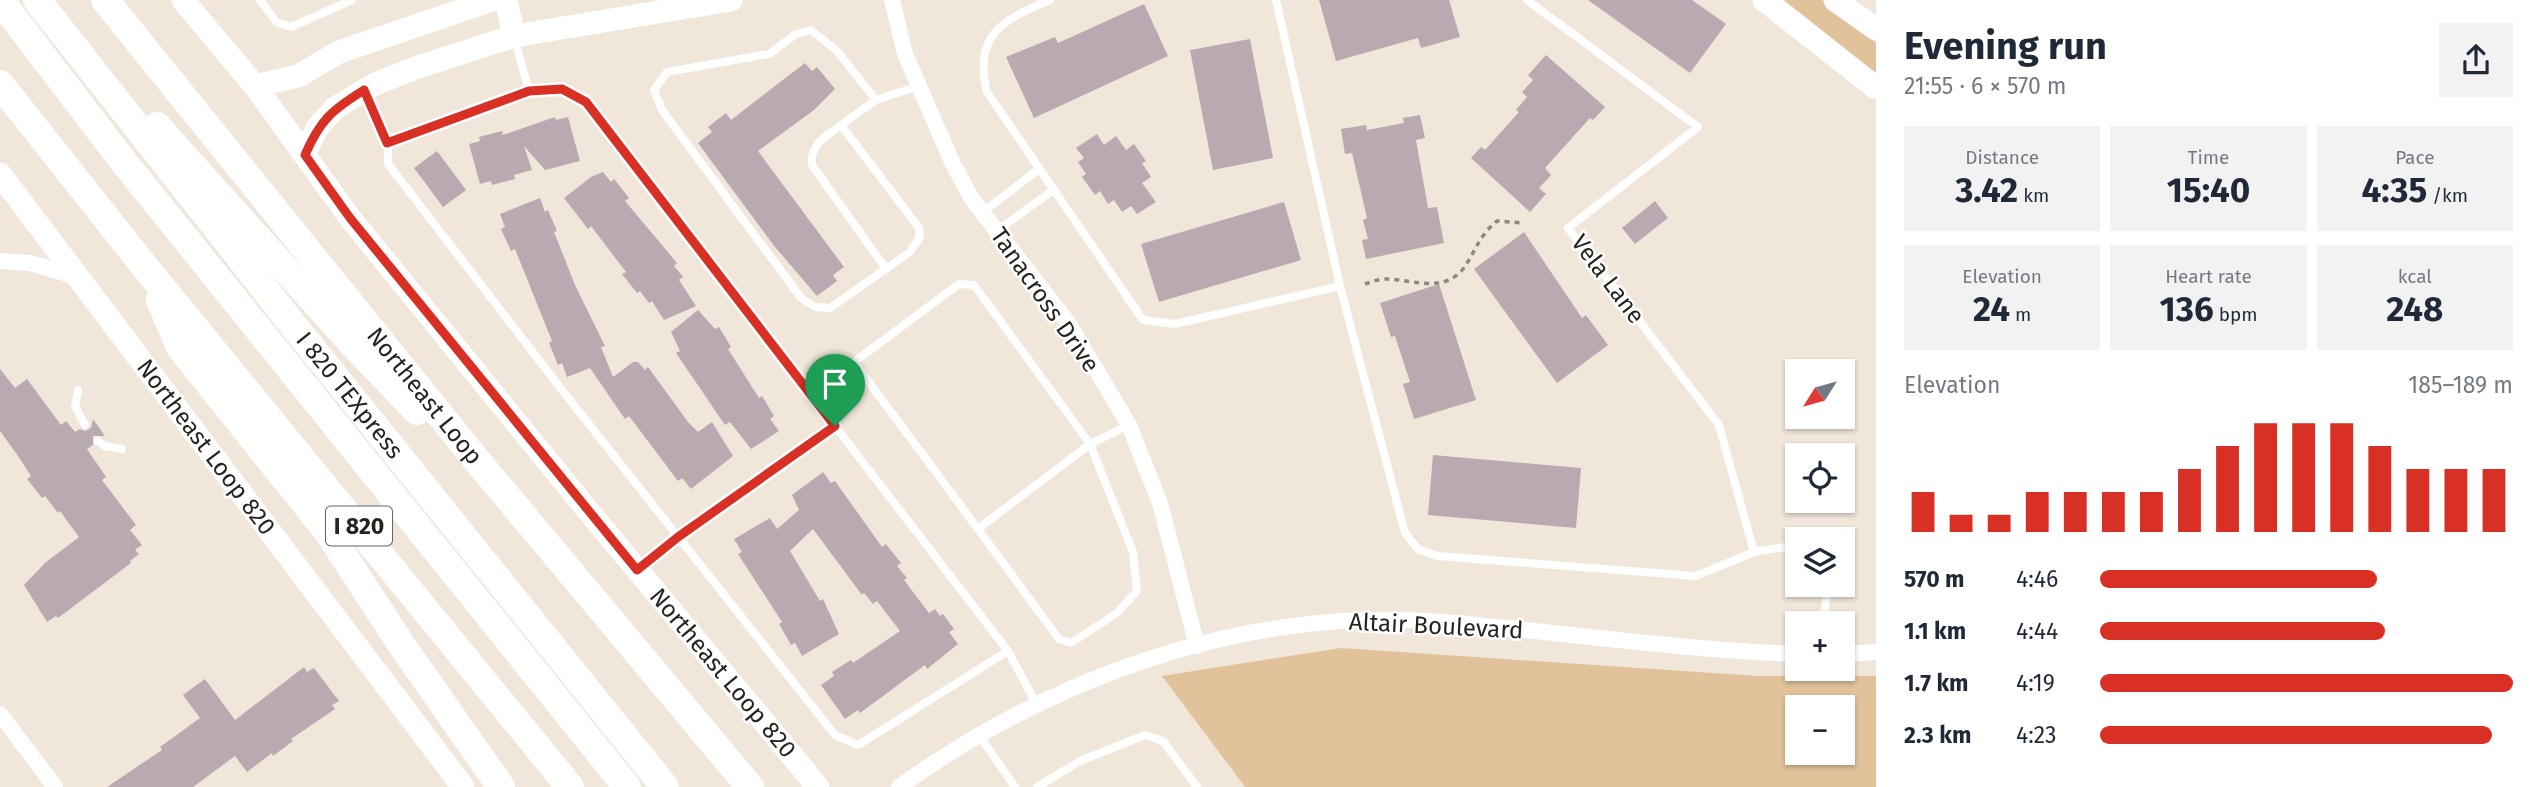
<!DOCTYPE html>
<html lang="en">
<head>
<meta charset="utf-8">
<style>
	:root { --surface:#fff; --page:#f2f2f3; --text:#1f2937; --muted:#747a83; --accent:#d93025 }
	body { margin:0; font-family:"Fira Sans",sans-serif; background:var(--page); color:var(--text); height:100vh; display:flex; flex-direction:column; font-size:26px; white-space:nowrap }
	* { box-sizing:border-box; margin:0 }
	p { font-size:23px; color:var(--muted) }
	.icon { flex:none; width:38px; height:38px; fill:none; stroke:currentColor; stroke-width:2; stroke-linecap:round; stroke-linejoin:round }
	.map { position:relative; flex:1; overflow:hidden }
	.sheet { display:flex; flex-direction:column; background:var(--surface); width:665px }
	.sheet>* { flex:none }
	.needle { width:46px; rotate:233deg }
	.controls { position:absolute; left:1785px; top:359px; display:grid; gap:14px }
	.controls a { display:grid; place-items:center; width:70px; height:70px; border-radius:0px; background:var(--surface); box-shadow:0 2px 5px #0004; font-size:35px }
	.pin { position:absolute; display:grid; place-items:center; width:60px; height:60px; color:#fff; margin:-72px -30px; border-radius:50% 50% 50% 0; rotate:-45deg; box-shadow:0 0 7px #0007 }
	.pin .icon { rotate:45deg }
	.round { display:grid; place-items:center; flex:none; width:74px; height:74px; border-radius:0px; background:var(--page) }
	.overview { display:flex; align-items:center; justify-content:space-between; height:119px; padding:0 28px }
	h1 { font-size:38px; font-weight:700; line-height:52px }
	.figures { display:grid; grid-template-columns:repeat(3,1fr); gap:10px; height:119px; padding:7px 28px }
	.figures div { display:grid; align-content:center; border-radius:0px; background:var(--page); text-align:center }
	.figures b { font-size:35px; font-weight:700 }
	.figures small { font-size:19px; font-weight:400 }
	.figures p { font-size:19px }
	.chart { height:196px; padding:14px 28px }
	.chart p { display:flex; justify-content:space-between }
	.chart svg { width:100%; height:126px; margin-top:7px; stroke:var(--accent); stroke-width:6 }
	ul { padding:0 28px; list-style:none; font-size:23px }
	li { display:grid; grid-template-columns:112px 84px 1fr; align-items:center; height:52px }
	li i { height:18px; border-radius:9px; background:var(--accent) }
	main { display:flex; flex:1; min-height:0 }
	.map>svg:first-child { display:block }
	.green { fill:#e1c29b; fill-rule:evenodd }
	.building { fill:#b9aab1 }
	.lines { fill:none; stroke-linecap:round; stroke-linejoin:round }
	.path { stroke:#8f8880; stroke-width:3.5; stroke-dasharray:5 5; stroke-linecap:butt }
	.lane { stroke:#fff; stroke-width:8 }
	.street { stroke:#fff; stroke-width:16 }
	.secondary { stroke:#fff; stroke-width:23 }
	.highway { stroke:#fff; stroke-width:28 }
	.route-casing { stroke:#fff; stroke-width:14 }
	.route { stroke:#d93025; stroke-width:9 }
	.labels { text-anchor:middle; dominant-baseline:central; stroke-width:5; stroke-linejoin:round; paint-order:stroke }
	.shield { fill:#fff; stroke:#686662; stroke-width:2 }
	.shield-label { font-size:23px; font-weight:bold; fill:#27241f }
	.street-label { font-size:24px; fill:#27241f; stroke:#fff }
</style>
</head>
<body>
<main>
<div class="map">
<svg width="1876" height="787" viewBox="0 0 1876 787">
	<rect width="100%" height="100%" fill="#f0e6da"/>
	<path class="green" d="M 1784,0 L 1822,0 L 1876,43 L 1876,73 Z
		M 1341,648 L 1758,676 L 1876,676 L 1876,787 L 1245,787 L 1162,676 ZM 1797,707 L 1843,707 L 1843,752 L 1797,752 Z"/>
	<path class="building" d="M 1319,0 L 1449,0 L 1460,37 L 1421,48 L 1418,38 L 1336,61 Z
		M 1588,0 L 1692,0 L 1726,24 L 1690,73 Z
		M 1144,4 L 1168,56 L 1034,118 L 1006,57 L 1055,37 L 1058,43 Z
		M 1250,39 L 1273,158 L 1213,170 L 1190,50 Z
		M 1546,55 L 1605,107 L 1593,120 L 1590,118 L 1545,168 L 1551,175 L 1539,188 L 1546,194 L 1530,212 L 1471,158 L 1481,147 L 1485,150 L 1519,112 L 1516,110 L 1527,97 L 1522,92 L 1533,80 L 1528,75 Z
		M 805,63 L 812,71 L 817,67 L 835,89 L 814,110 L 758,151 L 844,267 L 833,275 L 837,281 L 817,296 L 775,247 L 698,143 L 712,132 L 708,127 L 726,113 L 731,120 Z
		M 1420,115 L 1425,138 L 1416,140 L 1428,208 L 1437,207 L 1444,243 L 1366,259 L 1362,240 L 1368,239 L 1363,220 L 1367,218 L 1352,153 L 1345,154 L 1341,129 L 1366,125 L 1367,130 L 1404,123 L 1403,118 Z
		M 555,117 L 556,120 L 568,117 L 580,161 L 545,170 L 524,146 L 532,170 L 514,175 L 515,179 L 492,185 L 491,181 L 480,184 L 469,144 L 480,141 L 479,137 L 502,131 L 503,135 Z
		M 1097,134 L 1104,145 L 1116,136 L 1126,150 L 1134,144 L 1146,161 L 1142,163 L 1151,177 L 1142,183 L 1156,202 L 1137,214 L 1131,206 L 1122,212 L 1114,200 L 1108,204 L 1100,191 L 1095,195 L 1082,177 L 1086,174 L 1078,162 L 1084,158 L 1076,148 Z
		M 437,151 L 466,190 L 443,207 L 414,168 Z
		M 603,172 L 611,182 L 614,179 L 629,198 L 625,201 L 677,263 L 674,266 L 683,277 L 679,280 L 696,306 L 664,320 L 652,301 L 649,303 L 640,291 L 637,293 L 622,274 L 626,272 L 591,226 L 588,229 L 564,198 L 591,177 Z
		M 540,198 L 545,212 L 548,210 L 557,231 L 554,232 L 575,285 L 605,346 L 601,347 L 613,377 L 633,362 L 638,362 L 645,370 L 648,367 L 688,422 L 698,432 L 712,422 L 733,456 L 691,489 L 682,478 L 678,481 L 629,416 L 625,419 L 590,368 L 567,377 L 562,363 L 558,365 L 549,343 L 552,341 L 515,249 L 511,251 L 501,229 L 505,227 L 500,214 Z
		M 1655,201 L 1668,218 L 1635,244 L 1622,228 Z
		M 1284,202 L 1301,260 L 1159,302 L 1141,244 Z
		M 1524,232 L 1582,318 L 1586,315 L 1608,345 L 1557,383 L 1474,269 Z
		M 1439,284 L 1476,400 L 1414,419 L 1403,384 L 1410,382 L 1395,336 L 1391,337 L 1380,303 Z
		M 698,310 L 715,329 L 719,327 L 731,347 L 728,349 L 759,398 L 762,396 L 774,416 L 770,419 L 779,431 L 751,449 L 730,422 L 725,425 L 676,353 L 680,351 L 671,332 Z
		M 0,369 L 15,388 L 27,379 L 61,425 L 66,421 L 75,432 L 80,429 L 85,431 L 91,428 L 93,419 L 105,436 L 93,436 L 93,445 L 87,449 L 106,477 L 102,480 L 136,525 L 130,530 L 142,545 L 135,550 L 139,554 L 130,561 L 131,563 L 58,618 L 56,616 L 47,622 L 24,585 L 45,563 L 79,537 L 60,511 L 58,513 L 45,496 L 42,498 L 27,479 L 31,476 L 18,456 L 0,431 Z
		M 1433,455 L 1581,468 L 1576,528 L 1428,515 Z
		M 823,472 L 831,483 L 835,481 L 882,547 L 886,544 L 901,563 L 897,566 L 907,578 L 904,580 L 929,613 L 935,609 L 940,616 L 943,614 L 954,629 L 949,632 L 958,644 L 927,669 L 925,665 L 860,713 L 858,710 L 845,719 L 821,685 L 834,676 L 832,672 L 851,660 L 853,663 L 900,631 L 877,601 L 873,604 L 864,593 L 862,595 L 813,529 L 790,551 L 820,601 L 823,599 L 839,634 L 802,656 L 795,643 L 791,645 L 779,624 L 782,622 L 738,554 L 742,552 L 734,539 L 770,518 L 777,529 L 799,510 L 792,495 Z
		M 304,667 L 307,672 L 314,668 L 339,701 L 332,705 L 335,709 L 291,739 L 293,741 L 273,756 L 272,753 L 247,772 L 235,756 L 193,787 L 107,787 L 162,750 L 160,747 L 200,718 L 183,695 L 205,679 L 235,720 Z"/>
	<g class="lines">
		<path class="path" d="M 1365,284 C 1371,282 1379,279 1386,279 C 1411,279 1443,294 1463,269 C 1476,251 1478,237 1497,221 L 1524,223"/>
		<path class="lane" d="M 260,0 L 276,22 L 291,27 L 352,0
			M 1050,0 C 1002,20 973,35 987,92 L 1143,320 L 1175,324 L 1340,286
			M 1276,0 L 1340,286 L 1405,533 L 1418,549 L 1437,556 L 1696,576 L 1754,552 L 1797,545
			M 1527,0 L 1698,127 L 1568,228 L 1719,425 L 1754,552
			M 514,37 L 529,91 L 562,89 L 586,102 L 1008,651
			M 365,93 L 388,143 L 388,164 L 562,390 L 835,735 L 858,745 L 1008,651 L 1037,705
			M 876,100 L 837,51 L 811,30 L 796,34 L 769,54 L 667,72 L 654,90 L 662,110 L 801,298 L 815,307 L 830,308 L 910,252 L 920,237 L 919,228 L 841,125 L 876,100 L 919,86
			M 841,125 C 825,137 810,144 812,165 L 886,269
			M 388,143 L 529,91
			M 983,212 L 1039,169
			M 997,231 L 1053,190
			M 78,390 L 75,406 L 85,425
			M 98,441 L 104,446 L 122,449
			M 978,529 L 1059,639 L 1071,643 L 1117,613 L 1137,591 L 1133,552 L 1090,444 L 974,285 L 959,284 L 854,362 L 978,529 L 1090,444 L 1129,425
			M 1790,546 L 1797,564
			M 639,568 L 678,537 L 835,426
			M 1823,623 L 1828,584
			M 979,735 L 1015,787
			M 1037,787 L 1080,761 L 1145,735 L 1163,741 L 1197,787"/>
		<path class="street" d="M 892,0 L 905,54 L 953,164 L 972,199 L 1069,324 L 1129,425 L 1160,503 L 1197,646
			M 0,261 L 30,263 L 78,277
			M 1843,654 L 1876,652
			M 0,714 L 55,787
			M 899,787 C 1032,691 1199,625 1365,620 C 1425,618 1485,626 1544,632 C 1629,641 1712,651 1797,654"/>
		<path class="secondary" d="M 183,0 L 255,86 L 350,218 L 585,507 L 818,787
			M 506,0 L 514,36
			M 1764,0 L 1876,88
			M 1835,0 L 1876,29
			M 255,86 L 298,76 L 339,52 L 492,0
			M 305,154 L 317,128 L 335,108 L 375,84 L 415,68 L 514,36 L 731,0
			M 0,174 L 463,787"/>
		<g class="highway">
			<path d="M 0,0 L 123,161 L 627,787"/>
			<path id="s1" d="M 37,0 L 297,330 L 665,787"/>
			<path id="s2" d="M 105,0 L 474,457 L 750,787"/>
			<path d="M 0,84 L 145,267 L 570,787"/>
			<path d="M 157,126 L 349,340 L 417,411"/>
			<path d="M 160,300 L 180,347 L 328,532 L 401,644 L 501,787"/>
		</g>
	</g>
	<g class="lines">
		<defs>
			<path id="route" d="M 562,89 L 586,102 L 835,426 L 678,537 L 637,570 L 350,218 L 305,155 C 320,120 332,110 364,90 L 387,143 L 529,91 Z"/>
		</defs>
		<use href="#route" class="route-casing"/>
		<use href="#route" class="route"/>
	</g>
	<g class="labels">
		<rect class="shield" x="326" y="506.5" width="66" height="39" rx="5"/>
		<g class="shield-label">
			<text x="359" y="526">I 820</text>
		</g>
		<g class="street-label">
			<text transform="translate(1608 279) rotate(53)">Vela Lane</text>
			<text transform="translate(1045 300) rotate(55)">Tanacross Drive</text>
			<text stroke="none"><textPath href="#s1" startOffset="504">I 820 TEXpress</textPath></text>
			<text stroke="none"><textPath href="#s2" startOffset="509">Northeast Loop</textPath></text>
			<text transform="translate(206 447) rotate(53)">Northeast Loop 820</text>
			<text transform="translate(1436 626) rotate(3)">Altair Boulevard</text>
			<text transform="translate(723 673) rotate(50)">Northeast Loop 820</text>
		</g>
	</g>
</svg>
<div class="controls">
<a><svg class="needle" viewBox="-14 -14 28 28"><path d="M0-13l5 13h-10z" fill="#e53935"/><path d="M0 13l5-13h-10z" fill="#747a83"/></svg></a>
<a><svg class="icon" aria-label="locate" viewBox="0 0 24 24"><circle cx="12" cy="12" r="6"/><path d="M12 2v4M12 18v4M2 12h4M18 12h4"/></svg></a>
<a><svg class="icon" aria-label="layers" viewBox="0 0 24 24"><path d="M12 4l9 5-9 5-9-5zM3 14l9 5 9-5"/></svg></a>
<a>+</a>
<a>−</a>
</div>
<div class="pin" style="left:835px;top:426px;background:#1e9e55"><svg class="icon" aria-label="arrive" viewBox="0 0 24 24"><path d="M6 21V4h12l-3 4 3 4H6"/></svg></div>
</div>
<section class="sheet">
<div class="overview"><div><h1>Evening run</h1><p>21:55 · 6 × 570 m</p></div><a class="round"><svg class="icon" aria-label="share" viewBox="0 0 24 24"><path d="M12 15V3M7 8l5-5 5 5M5 13v7h14v-7"/></svg></a></div>
<div class="figures">
<div><p>Distance</p><b>3.42<small> km</small></b></div>
<div><p>Time</p><b>15:40</b></div>
<div><p>Pace</p><b>4:35<small> /km</small></b></div>
</div>
<div class="figures">
<div><p>Elevation</p><b>24<small> m</small></b></div>
<div><p>Heart rate</p><b>136<small> bpm</small></b></div>
<div><p>kcal</p><b>248</b></div>
</div>
<div class="chart"><p><span>Elevation</span>185–189 m</p>
<svg viewBox="0 0 160 44" preserveAspectRatio="none"><path d="M5 44V30M15 44V38M25 44V38M35 44V30M45 44V30M55 44V30M65 44V30M75 44V22M85 44V14M95 44V6M105 44V6M115 44V6M125 44V14M135 44V22M145 44V22M155 44V22"/></svg>
</div>
<ul>
<li><b>570 m</b>4:46<i style="width:67%"></i></li>
<li><b>1.1 km</b>4:44<i style="width:69%"></i></li>
<li><b>1.7 km</b>4:19<i style="width:100%"></i></li>
<li><b>2.3 km</b>4:23<i style="width:95%"></i></li>
</ul>
</section>
</main>
</body>
</html>
